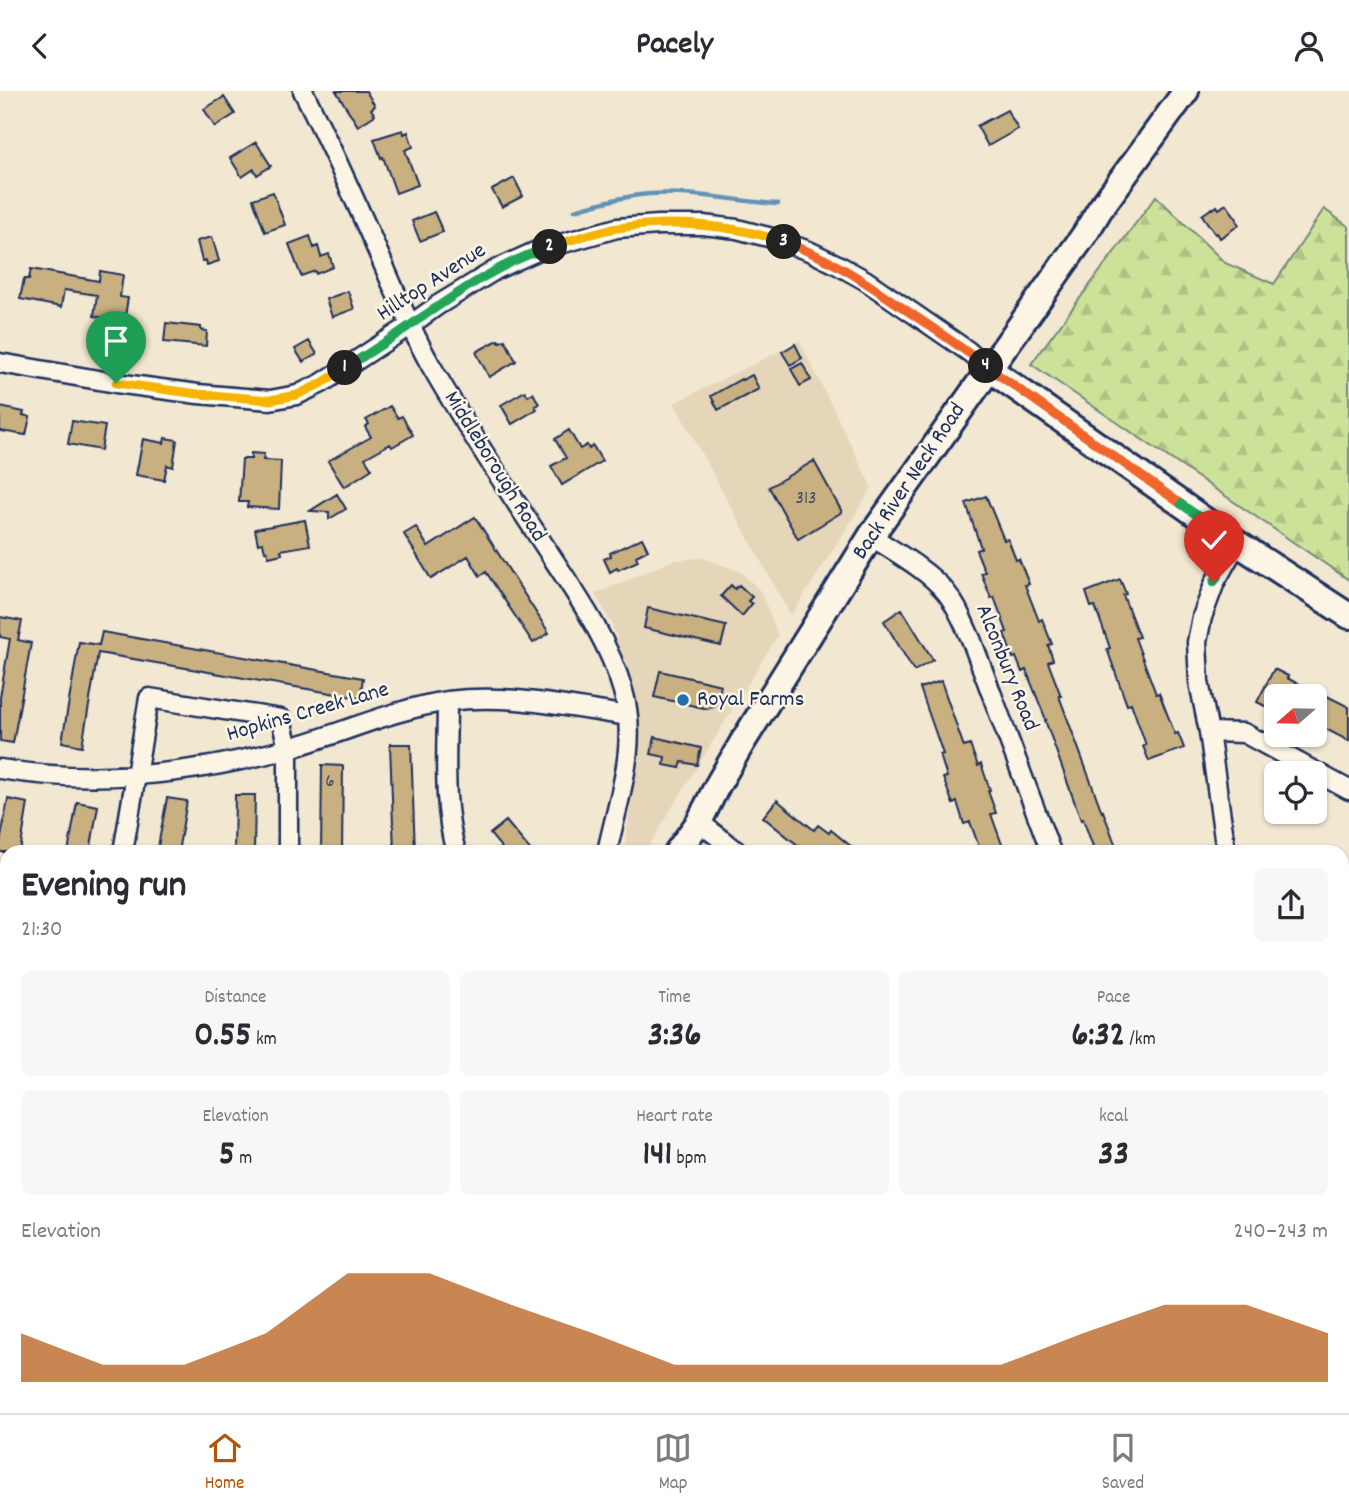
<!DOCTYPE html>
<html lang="en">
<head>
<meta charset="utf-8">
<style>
	:root { --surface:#fff; --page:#f7f7f7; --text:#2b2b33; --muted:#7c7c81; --line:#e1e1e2; --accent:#b45309 }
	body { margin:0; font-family:Dekko,sans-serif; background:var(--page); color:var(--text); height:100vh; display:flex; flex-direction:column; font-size:26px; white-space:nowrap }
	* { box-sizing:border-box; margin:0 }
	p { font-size:23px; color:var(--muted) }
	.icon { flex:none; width:38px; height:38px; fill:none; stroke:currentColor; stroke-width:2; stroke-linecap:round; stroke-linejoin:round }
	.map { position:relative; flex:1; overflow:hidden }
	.side { position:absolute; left:0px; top:754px; width:1349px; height:569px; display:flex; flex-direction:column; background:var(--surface); border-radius:21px 21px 0 0; box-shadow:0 2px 5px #0004 }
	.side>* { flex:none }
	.needle { width:46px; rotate:250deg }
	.buttons { position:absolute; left:1264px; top:593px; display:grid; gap:14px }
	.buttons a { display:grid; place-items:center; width:63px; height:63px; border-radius:10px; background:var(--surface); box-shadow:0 2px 5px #0004; font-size:35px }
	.pin { position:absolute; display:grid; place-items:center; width:60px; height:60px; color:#fff; margin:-72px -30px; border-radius:50% 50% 50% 0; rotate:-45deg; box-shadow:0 0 7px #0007 }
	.pin .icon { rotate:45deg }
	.km { position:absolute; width:35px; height:35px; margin:-18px; border-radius:50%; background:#222; color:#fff; font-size:19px; line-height:35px; text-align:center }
	.round { display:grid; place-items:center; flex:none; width:74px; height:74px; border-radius:10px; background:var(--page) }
	.headline { display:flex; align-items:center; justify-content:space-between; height:119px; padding:0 21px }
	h1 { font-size:38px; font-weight:700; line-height:52px }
	.figures { display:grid; grid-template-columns:repeat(3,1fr); gap:10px; height:119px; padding:7px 21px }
	.figures div { display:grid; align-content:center; border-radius:10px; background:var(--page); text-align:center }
	.figures b { font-size:35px; font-weight:700 }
	.figures small { font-size:19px; font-weight:400 }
	.figures p { font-size:19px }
	.chart { height:196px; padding:14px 21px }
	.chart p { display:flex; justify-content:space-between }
	.chart svg { width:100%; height:126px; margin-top:7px; fill:var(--accent); opacity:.7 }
	header { display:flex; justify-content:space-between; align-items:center; height:91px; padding:0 21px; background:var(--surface); font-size:32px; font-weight:700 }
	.tabs { display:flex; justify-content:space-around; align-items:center; height:98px; border-top:2px solid var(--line); background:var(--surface); font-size:19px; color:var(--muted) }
	.tabs a { display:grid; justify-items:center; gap:4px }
	.tabs .active { color:var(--accent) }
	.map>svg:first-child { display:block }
	.built { fill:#e6d6b9 }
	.grass { fill:url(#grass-dots); stroke:#74887b; stroke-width:2 }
	.forest { fill:url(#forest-firs); stroke:#74887b; stroke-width:2 }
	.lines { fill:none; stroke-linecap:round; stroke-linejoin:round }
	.stream { stroke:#6492b9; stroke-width:4.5 }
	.building { fill:#c9b080; stroke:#1b2f5e; stroke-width:2 }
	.street-casing { stroke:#1b2f5e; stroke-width:23 }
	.secondary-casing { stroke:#1b2f5e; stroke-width:30 }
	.street { stroke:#fcf5e5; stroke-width:18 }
	.secondary { stroke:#fcf5e5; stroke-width:24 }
	.split-1-casing { stroke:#fff; stroke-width:14 }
	.split-2-casing { stroke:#fff; stroke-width:14 }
	.split-3-casing { stroke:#fff; stroke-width:14 }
	.split-4-casing { stroke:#fff; stroke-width:14 }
	.split-5-casing { stroke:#fff; stroke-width:14 }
	.split-6-casing { stroke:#fff; stroke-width:14 }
	.split-1 { stroke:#f5b400; stroke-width:9 }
	.split-2 { stroke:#22a559; stroke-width:9 }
	.split-3 { stroke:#f5b400; stroke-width:9 }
	.split-4 { stroke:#f0652b; stroke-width:9 }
	.split-5 { stroke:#f0652b; stroke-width:9 }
	.split-6 { stroke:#22a559; stroke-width:9 }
	.poi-dot { fill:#1f6fb2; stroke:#fcf5e5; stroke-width:2.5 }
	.labels { text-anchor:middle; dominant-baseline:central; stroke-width:5; stroke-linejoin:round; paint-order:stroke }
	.number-label { font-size:19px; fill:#464f66 }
	.street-label { font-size:23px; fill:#1b2f5e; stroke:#fcf5e5 }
	.poi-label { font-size:23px; fill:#1b2f5e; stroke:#fcf5e5; text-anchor:start }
</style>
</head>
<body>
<header><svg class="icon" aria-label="back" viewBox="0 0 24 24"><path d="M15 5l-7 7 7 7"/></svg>Pacely<svg class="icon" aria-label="person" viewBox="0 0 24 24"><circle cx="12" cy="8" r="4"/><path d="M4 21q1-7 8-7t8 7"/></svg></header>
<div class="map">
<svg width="1349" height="1322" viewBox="0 0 1349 1322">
	<defs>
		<pattern id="grass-dots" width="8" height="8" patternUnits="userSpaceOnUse" patternTransform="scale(1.75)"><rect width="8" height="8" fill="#cce298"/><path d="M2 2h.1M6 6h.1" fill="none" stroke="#afc285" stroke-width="1.8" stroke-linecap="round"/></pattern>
		<pattern id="forest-firs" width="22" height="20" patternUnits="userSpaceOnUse" patternTransform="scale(1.75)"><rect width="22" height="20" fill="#cce298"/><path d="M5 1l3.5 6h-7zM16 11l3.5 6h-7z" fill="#afc285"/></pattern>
	</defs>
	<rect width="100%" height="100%" fill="#f2e7d1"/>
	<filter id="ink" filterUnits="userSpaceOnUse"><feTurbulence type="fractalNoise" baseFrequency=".0143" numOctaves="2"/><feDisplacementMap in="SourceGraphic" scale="14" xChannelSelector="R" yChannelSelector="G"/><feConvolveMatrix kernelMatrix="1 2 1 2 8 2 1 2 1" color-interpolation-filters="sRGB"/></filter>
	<g filter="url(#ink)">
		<path class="built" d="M 800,250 L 872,397 L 791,525 L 674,312 Z
			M 703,467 L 741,481 L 761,501 L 778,544 L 645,761 L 623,761 L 627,742 L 639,631 L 632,599 L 612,533 L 595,503 L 674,469 Z
			M 31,1316 L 264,1316 L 260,1322 L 71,1322 Z"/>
		<path class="grass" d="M 327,1316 L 386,1316 L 388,1322 L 322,1322 Z"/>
		<path class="forest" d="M 1156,105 L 1225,172 L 1274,193 L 1324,118 L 1349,136 L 1349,489 L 1031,273 Z"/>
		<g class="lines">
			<path class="stream" d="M 575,119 C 599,112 624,105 649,103 C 692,100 735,110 778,113"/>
		</g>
		<path class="building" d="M 336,0 L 366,0 L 375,15 L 371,18 L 375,24 L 358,35 Z
			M 224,6 L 235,23 L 215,36 L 204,18 Z
			M 1007,19 L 1018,38 L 988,55 L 977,35 Z
			M 403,39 L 404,43 L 408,41 L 413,56 L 405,59 L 418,94 L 396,102 L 383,66 L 381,67 L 374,48 Z
			M 256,51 L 271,75 L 257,84 L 254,78 L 242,86 L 230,67 Z
			M 514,87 L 523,105 L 502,116 L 492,99 Z
			M 273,101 L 285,134 L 265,141 L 253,108 Z
			M 1226,113 L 1237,128 L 1236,129 L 1239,134 L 1220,147 L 1217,142 L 1215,143 L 1202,124 L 1212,117 L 1213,118 L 1217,115 L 1219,118 Z
			M 434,121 L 443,141 L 420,150 L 412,130 Z
			M 310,145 L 314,157 L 318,155 L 321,166 L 329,163 L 333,176 L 316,183 L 315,180 L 301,185 L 289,153 Z
			M 212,146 L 219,170 L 207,174 L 206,169 L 202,170 L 197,150 Z
			M 31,178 L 99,190 L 100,180 L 123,184 L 120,206 L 128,207 L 124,231 L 94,225 L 97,204 L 64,199 L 61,216 L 20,208 L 24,188 L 29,188 Z
			M 348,200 L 354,218 L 332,226 L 326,208 Z
			M 166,232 L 201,236 L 201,239 L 207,240 L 206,255 L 164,251 Z
			M 498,249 L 500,251 L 505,249 L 516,270 L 489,286 L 476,261 Z
			M 309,250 L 317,263 L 303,271 L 295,258 Z
			M 795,253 L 802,267 L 790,274 L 782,261 Z
			M 802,272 L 811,289 L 800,295 L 791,278 Z
			M 752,284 L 759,298 L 718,319 L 711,305 L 741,288 L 742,289 Z
			M 525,300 L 528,305 L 533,302 L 539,313 L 535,315 L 537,318 L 512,333 L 501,314 Z
			M 390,315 L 398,327 L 402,325 L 413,344 L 392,356 L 390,353 L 365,367 L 372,378 L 344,396 L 328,370 L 371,346 L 365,336 L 369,333 L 366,329 Z
			M 0,316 L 24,321 L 23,324 L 30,326 L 26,344 L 0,340 Z
			M 72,330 L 105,335 L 101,359 L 68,353 Z
			M 569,339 L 580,358 L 587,354 L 589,358 L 593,355 L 602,370 L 562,394 L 551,375 L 566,367 L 555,348 Z
			M 165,347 L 177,349 L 173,376 L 167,374 L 164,389 L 136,384 L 143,348 L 164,352 Z
			M 251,362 L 264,363 L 263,369 L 281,370 L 279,418 L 247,416 L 248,411 L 239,411 L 242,368 L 251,368 Z
			M 814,370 L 842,421 L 798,448 L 769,396 Z
			M 337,403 L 346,418 L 329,428 L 329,421 L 310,420 Z
			M 986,405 L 1004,449 L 1008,448 L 1016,469 L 1019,468 L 1029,493 L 1025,494 L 1039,530 L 1042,528 L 1052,553 L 1048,554 L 1053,569 L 1048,571 L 1061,605 L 1059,605 L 1102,721 L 1103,720 L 1118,761 L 1095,761 L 1083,728 L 1081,729 L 1045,629 L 1046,629 L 1026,579 L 1022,581 L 1016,566 L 1013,567 L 1004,542 L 1007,541 L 994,506 L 991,507 L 981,482 L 985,481 L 976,459 L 981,457 L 966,412 Z
			M 475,426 L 549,542 L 533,552 L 486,481 L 480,485 L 468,465 L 431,488 L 404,443 L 416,436 L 428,456 Z
			M 305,429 L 310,454 L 281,459 L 282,463 L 269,466 L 267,460 L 265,460 L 263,452 L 258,453 L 255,438 Z
			M 642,447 L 648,459 L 636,465 L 638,470 L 618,479 L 617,477 L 610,481 L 604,468 L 611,465 L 610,462 Z
			M 1120,488 L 1126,503 L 1123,504 L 1139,546 L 1135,547 L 1156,603 L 1159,602 L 1175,643 L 1178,642 L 1184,657 L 1149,670 L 1143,655 L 1146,654 L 1131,612 L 1127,614 L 1107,558 L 1110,557 L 1095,515 L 1091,516 L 1086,501 Z
			M 731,494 L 735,498 L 739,494 L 752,506 L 748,510 L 752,513 L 742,525 L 721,505 Z
			M 648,517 L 726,535 L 721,555 L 644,537 Z
			M 902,518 L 933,569 L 914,580 L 884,530 Z
			M 0,526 L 22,530 L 18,549 L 31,552 L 13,652 L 0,650 L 0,606 L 10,548 L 0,546 Z
			M 102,541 L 363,587 L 360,607 L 98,562 L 82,655 L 62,651 L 79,551 L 99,554 Z
			M 1274,578 L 1288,585 L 1287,587 L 1326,608 L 1327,605 L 1349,616 L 1349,650 L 1314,632 L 1314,606 L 1276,606 L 1276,617 L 1272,615 L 1271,618 L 1257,611 Z
			M 660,580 L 721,594 L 717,613 L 708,618 L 654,606 Z
			M 941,590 L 964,656 L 970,654 L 978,675 L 981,673 L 990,699 L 988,700 L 996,722 L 991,723 L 1004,759 L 997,761 L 981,761 L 970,731 L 964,733 L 957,711 L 953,713 L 943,687 L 947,686 L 940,664 L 943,663 L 920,597 Z
			M 655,646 L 701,657 L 697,674 L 682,671 L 680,677 L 664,674 L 665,666 L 651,663 Z
			M 390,653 L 411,653 L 415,761 L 394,761 Z
			M 322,674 L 343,675 L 342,761 L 321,761 Z
			M 235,704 L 255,704 L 254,761 L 234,761 Z
			M 167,707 L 187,710 L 178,761 L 157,761 Z
			M 8,708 L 28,712 L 20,761 L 0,761 L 0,752 Z
			M 777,709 L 814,739 L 818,734 L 829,742 L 831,739 L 858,761 L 796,761 L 800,756 L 763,726 Z
			M 77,711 L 98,715 L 90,761 L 68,761 Z
			M 506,730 L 532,761 L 505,761 L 490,743 Z"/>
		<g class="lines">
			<defs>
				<path id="street" d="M 303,0 C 331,55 356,111 381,168 C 396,203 411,239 430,273 C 464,333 502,390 540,448 C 571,496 607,544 623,600 C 639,653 618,709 607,761
					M 0,272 L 116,292 L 198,303 L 270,309 L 297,304 L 322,292 L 409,235 L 438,214 L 497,178 L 539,159 L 617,137 L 659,134 L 703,134 L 737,138 L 772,147 L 809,160 L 836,173 L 865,189 L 968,260 L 988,277
					M 871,445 C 896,462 925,477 945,500 C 957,514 963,531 971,548 L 1051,761
					M 447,610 C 447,660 442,713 456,761
					M 1209,641 L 1244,642 L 1349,699
					M 0,678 C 96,694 196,683 290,657 C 343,642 394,618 448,610 C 508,602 569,616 628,625
					M 699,731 L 738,761
					M 123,761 L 149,607 L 281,628 L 288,657 L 288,761
					M 1226,761 L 1209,641 L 1199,591 L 1197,551 L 1202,526 L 1215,491 L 1237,452
					M 1342,942 L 1349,933
					M 0,957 L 7,959
					M 602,1316 L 625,1322
					M 760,1316 L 762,1322
					M 924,1316 L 926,1322
					M 1113,1316 L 1115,1322
					M 1173,1322 L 1176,1316"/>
				<path id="secondary" d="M 988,277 L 1237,452 L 1349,525
					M 677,761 L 699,731 L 717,695 L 742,652 L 871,445 L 1085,143 L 1100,118 L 1186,0
					M 1342,1126 L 1349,1111
					M 1342,1232 L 1349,1216
					M 293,1322 L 297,1316
					M 1256,1322 L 1259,1316
					M 1303,1322 L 1305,1316"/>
			</defs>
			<use href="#street" class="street-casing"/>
			<use href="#secondary" class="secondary-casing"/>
			<use href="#street" class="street"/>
			<use href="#secondary" class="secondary"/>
		</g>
	</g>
	<g class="lines" filter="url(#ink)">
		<defs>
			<path id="split-1" d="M 116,292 L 198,303 L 270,309 L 297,304 L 322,292 L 345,277"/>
			<path id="split-2" d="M 345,277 C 367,263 388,250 409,235 C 453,205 498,172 550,156"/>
			<path id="split-3" d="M 550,156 C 572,149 595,140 618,137 C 672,129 732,133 784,151"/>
			<path id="split-4" d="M 784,151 C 833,168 864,190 906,219 C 933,237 960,255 986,275"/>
			<path id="split-5" d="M 986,275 L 1181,413"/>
			<path id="split-6" d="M 1181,413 L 1237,452 L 1214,491"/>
		</defs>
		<use href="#split-1" class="split-1-casing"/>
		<use href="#split-2" class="split-2-casing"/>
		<use href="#split-3" class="split-3-casing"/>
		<use href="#split-4" class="split-4-casing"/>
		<use href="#split-5" class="split-5-casing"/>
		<use href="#split-6" class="split-6-casing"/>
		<use href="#split-1" class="split-1"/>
		<use href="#split-2" class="split-2"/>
		<use href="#split-3" class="split-3"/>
		<use href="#split-4" class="split-4"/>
		<use href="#split-5" class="split-5"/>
		<use href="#split-6" class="split-6"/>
	</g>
	<circle class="poi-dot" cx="683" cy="609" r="7"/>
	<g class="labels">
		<g class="number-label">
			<text x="806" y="408">313</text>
			<text x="330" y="691">6</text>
		</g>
		<g class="street-label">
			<text transform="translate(432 192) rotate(-33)">Hilltop Avenue</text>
			<text transform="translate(494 376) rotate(58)">Middleborough Road</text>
			<text transform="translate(910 391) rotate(-56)">Back River Neck Road</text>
			<text transform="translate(1006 577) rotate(68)">Alconbury Road</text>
			<text transform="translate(308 622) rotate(-16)">Hopkins Creek Lane</text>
		</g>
		<g class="poi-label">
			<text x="697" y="609">Royal Farms</text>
		</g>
	</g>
</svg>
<div class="buttons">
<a><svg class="needle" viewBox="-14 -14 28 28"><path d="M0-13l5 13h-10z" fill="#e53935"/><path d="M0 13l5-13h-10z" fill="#7c7c81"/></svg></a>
<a><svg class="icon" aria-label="locate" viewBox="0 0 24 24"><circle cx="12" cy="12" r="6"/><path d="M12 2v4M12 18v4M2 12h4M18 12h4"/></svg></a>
</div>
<div class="pin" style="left:116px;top:292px;background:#1e9e55"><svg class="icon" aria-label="arrive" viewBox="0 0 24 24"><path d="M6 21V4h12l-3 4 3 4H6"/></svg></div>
<div class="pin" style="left:1214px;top:491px;background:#d93025"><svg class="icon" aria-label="check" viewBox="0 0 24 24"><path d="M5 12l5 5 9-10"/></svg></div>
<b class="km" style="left:345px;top:277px">1</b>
<b class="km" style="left:550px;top:156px">2</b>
<b class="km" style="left:784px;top:151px">3</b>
<b class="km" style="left:986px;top:275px">4</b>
<section class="side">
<div class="headline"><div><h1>Evening run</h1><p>21:30</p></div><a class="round"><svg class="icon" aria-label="share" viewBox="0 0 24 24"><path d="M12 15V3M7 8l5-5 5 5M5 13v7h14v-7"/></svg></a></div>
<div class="figures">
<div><p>Distance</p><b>0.55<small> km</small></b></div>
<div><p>Time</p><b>3:36</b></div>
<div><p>Pace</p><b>6:32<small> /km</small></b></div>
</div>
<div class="figures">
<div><p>Elevation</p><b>5<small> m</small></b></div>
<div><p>Heart rate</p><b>141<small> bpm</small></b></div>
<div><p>kcal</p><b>33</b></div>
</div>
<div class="chart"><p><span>Elevation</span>240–243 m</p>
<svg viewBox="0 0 160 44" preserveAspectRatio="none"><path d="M0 44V27L10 38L20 38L30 27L40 6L50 6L60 17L70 27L80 38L90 38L100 38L110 38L120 38L130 27L140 17L150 17L160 27V44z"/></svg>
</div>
</section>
</div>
<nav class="tabs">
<a class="active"><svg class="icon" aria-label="home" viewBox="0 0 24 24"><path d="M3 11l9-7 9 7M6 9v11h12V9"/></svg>Home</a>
<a><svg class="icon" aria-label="map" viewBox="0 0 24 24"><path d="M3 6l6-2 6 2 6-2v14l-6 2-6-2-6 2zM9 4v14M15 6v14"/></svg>Map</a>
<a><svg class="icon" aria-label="saved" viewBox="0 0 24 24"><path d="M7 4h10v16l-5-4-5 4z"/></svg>Saved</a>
</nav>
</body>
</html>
